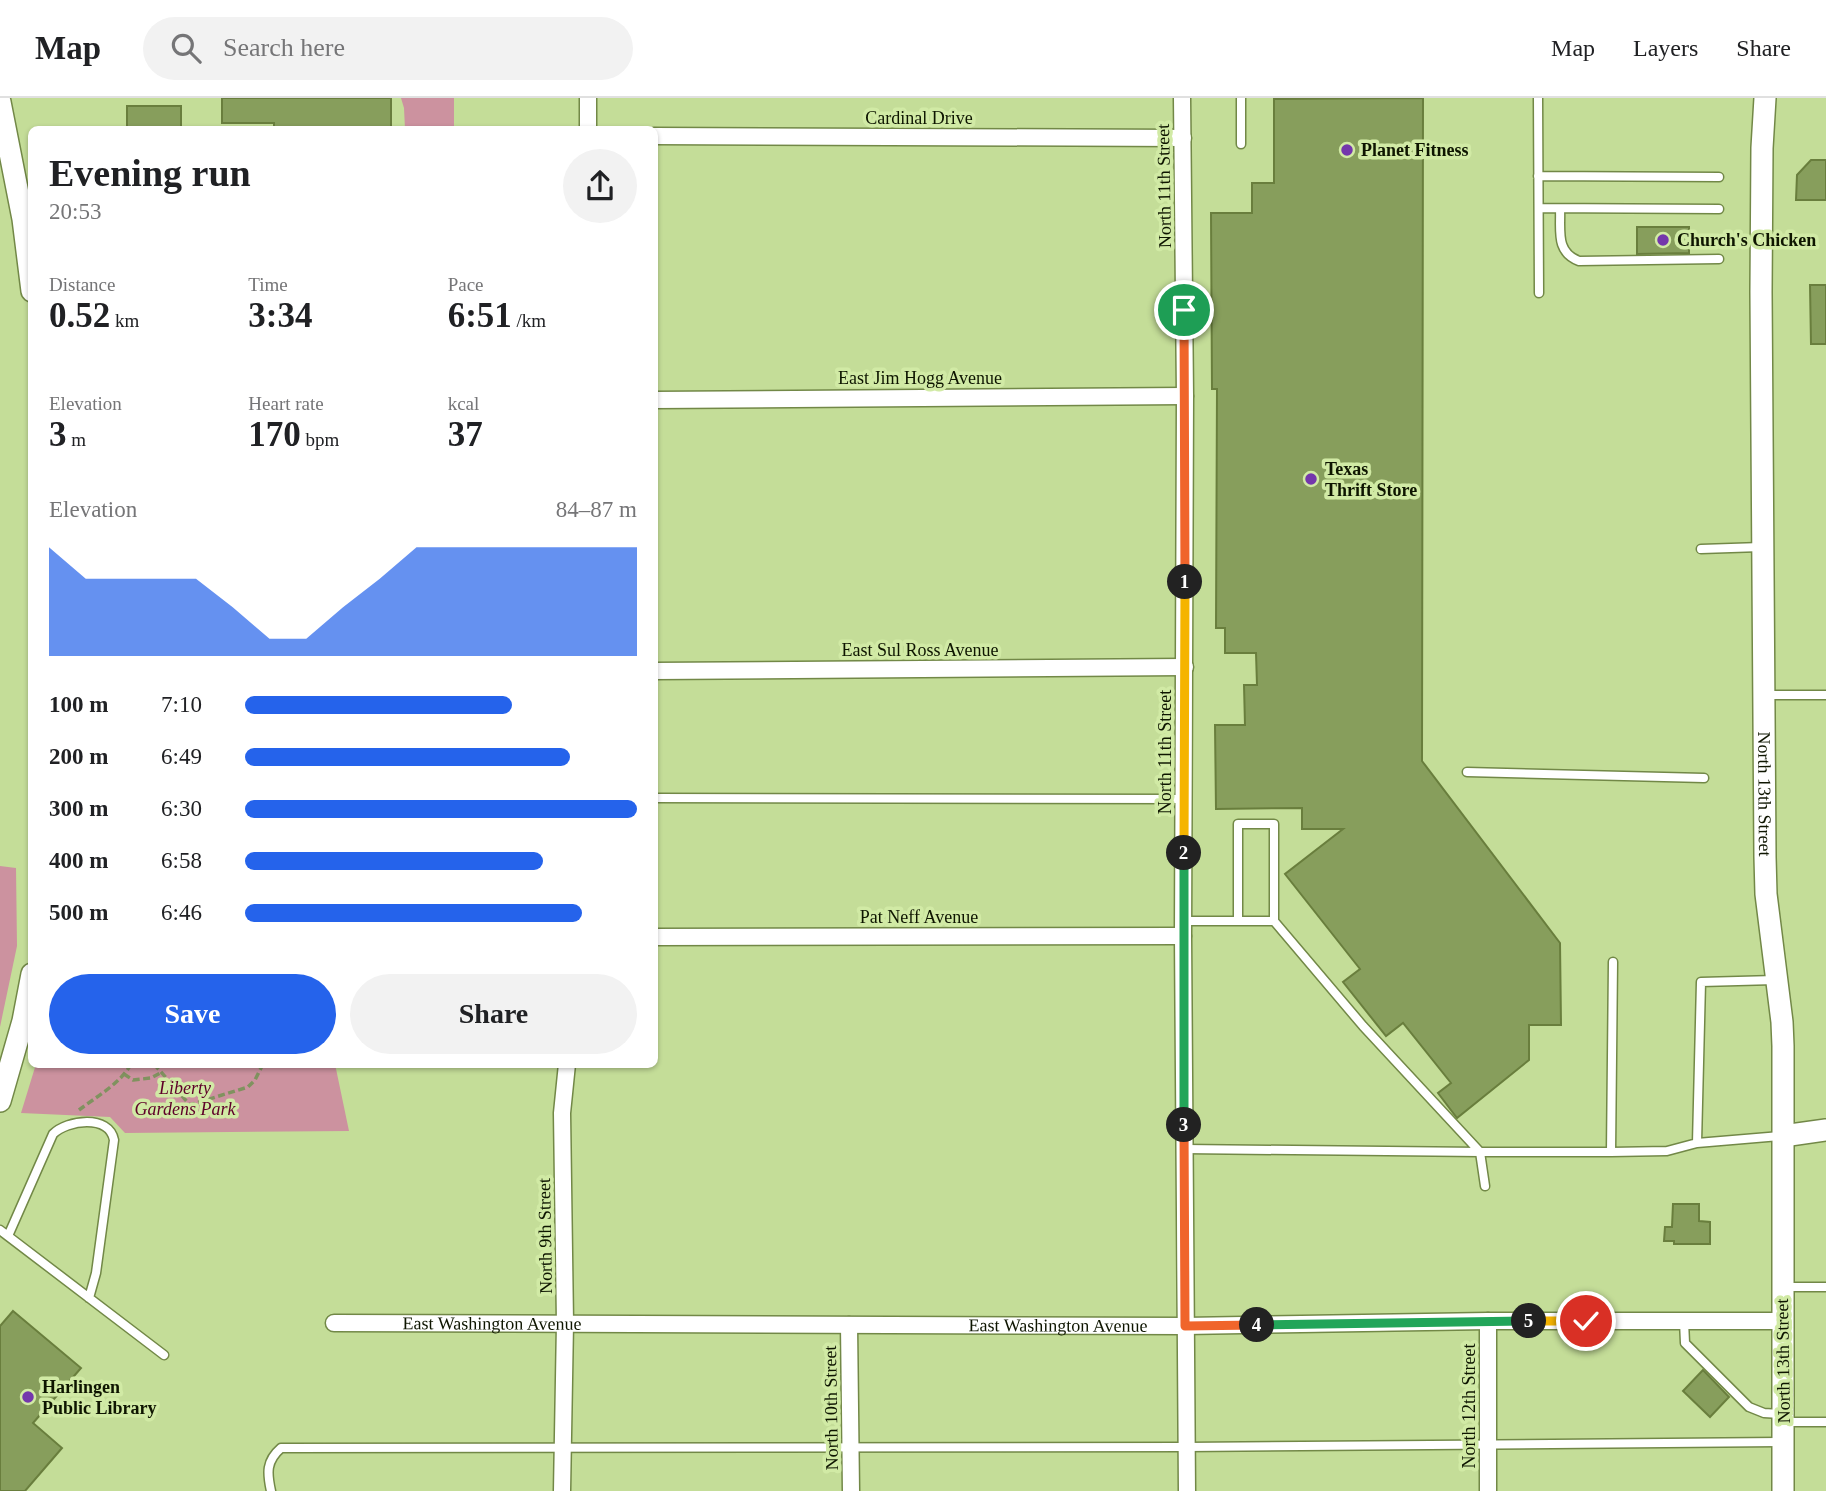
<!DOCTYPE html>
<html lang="en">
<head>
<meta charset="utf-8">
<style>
	:root { --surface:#fff; --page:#f2f2f2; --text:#202124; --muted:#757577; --line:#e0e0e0; --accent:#2563eb }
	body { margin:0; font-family:"Times New Roman",serif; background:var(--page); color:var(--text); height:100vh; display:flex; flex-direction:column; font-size:26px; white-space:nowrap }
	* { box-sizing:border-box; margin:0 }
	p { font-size:23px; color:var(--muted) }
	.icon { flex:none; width:38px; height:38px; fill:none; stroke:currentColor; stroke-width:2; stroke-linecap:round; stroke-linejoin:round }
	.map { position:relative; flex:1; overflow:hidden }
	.sheet { position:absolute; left:28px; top:28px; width:630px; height:942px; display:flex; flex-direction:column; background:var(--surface); border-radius:10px; box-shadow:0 2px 5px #0004 }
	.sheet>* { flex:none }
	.pin { position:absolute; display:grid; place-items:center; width:60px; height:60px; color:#fff; margin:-30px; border:4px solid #fff; border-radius:50%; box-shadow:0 2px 7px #0007 }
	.km { position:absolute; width:35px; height:35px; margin:-18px; border-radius:50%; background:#222; color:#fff; font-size:19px; line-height:35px; text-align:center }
	.round { display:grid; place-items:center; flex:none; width:74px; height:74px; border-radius:37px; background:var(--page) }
	.summary { display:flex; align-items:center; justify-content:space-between; height:119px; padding:0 21px }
	h1 { font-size:38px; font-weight:700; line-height:52px }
	.metrics { display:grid; grid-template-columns:repeat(3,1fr); gap:10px; height:119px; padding:7px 21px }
	.metrics div { display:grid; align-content:center }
	.metrics b { font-size:35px; font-weight:700 }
	.metrics small { font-size:19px; font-weight:400 }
	.metrics p { font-size:19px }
	.chart { height:196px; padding:14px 21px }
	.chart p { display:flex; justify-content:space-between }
	.chart svg { width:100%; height:126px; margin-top:7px; fill:var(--accent); opacity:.7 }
	.button { display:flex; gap:14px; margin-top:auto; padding:14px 21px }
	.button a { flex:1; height:80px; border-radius:42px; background:var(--accent); color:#fff; font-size:28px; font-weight:700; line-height:80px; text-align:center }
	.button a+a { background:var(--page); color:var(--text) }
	ul { padding:0 21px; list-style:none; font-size:23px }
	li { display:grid; grid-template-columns:112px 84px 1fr; align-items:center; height:52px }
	li i { height:18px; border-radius:9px; background:var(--accent) }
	header { display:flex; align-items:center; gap:42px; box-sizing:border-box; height:98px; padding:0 35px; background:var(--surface); border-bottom:2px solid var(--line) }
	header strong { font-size:33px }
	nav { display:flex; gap:38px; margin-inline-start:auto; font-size:24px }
	.search { width:490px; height:63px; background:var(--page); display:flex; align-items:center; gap:18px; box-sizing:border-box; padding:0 24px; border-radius:38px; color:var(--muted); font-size:26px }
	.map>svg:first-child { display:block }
	.green { fill:#cc929f }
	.building { fill:#879e5c; stroke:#697e3d; stroke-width:2 }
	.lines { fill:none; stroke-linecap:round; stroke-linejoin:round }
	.service-casing { stroke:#728847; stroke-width:11 }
	.minor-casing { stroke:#728847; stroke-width:19 }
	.tertiary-casing { stroke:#728847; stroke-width:24 }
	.path { stroke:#80925f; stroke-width:3.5; stroke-dasharray:7 3.5; stroke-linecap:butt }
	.service { stroke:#fff; stroke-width:8 }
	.minor { stroke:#fff; stroke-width:16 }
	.tertiary { stroke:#fff; stroke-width:21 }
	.split-1-casing { stroke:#fff; stroke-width:14 }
	.split-2-casing { stroke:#fff; stroke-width:14 }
	.split-3-casing { stroke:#fff; stroke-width:14 }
	.split-4-casing { stroke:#fff; stroke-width:14 }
	.split-5-casing { stroke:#fff; stroke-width:14 }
	.split-6-casing { stroke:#fff; stroke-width:14 }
	.split-1 { stroke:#f0652b; stroke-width:9 }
	.split-2 { stroke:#f5b400; stroke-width:9 }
	.split-3 { stroke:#22a559; stroke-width:9 }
	.split-4 { stroke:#f0652b; stroke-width:9 }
	.split-5 { stroke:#22a559; stroke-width:9 }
	.split-6 { stroke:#f5b400; stroke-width:9 }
	.poi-dot { fill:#7437ac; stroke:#d1eaa5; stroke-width:2.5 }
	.labels { text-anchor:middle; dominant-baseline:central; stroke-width:7; stroke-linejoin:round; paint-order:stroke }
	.street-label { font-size:18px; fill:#0e1500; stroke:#d1eaa5 }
	.poi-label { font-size:18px; font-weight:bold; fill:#0e1500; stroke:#d1eaa5; text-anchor:start }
	.park-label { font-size:18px; font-style:italic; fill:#5e0029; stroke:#d1eaa5 }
</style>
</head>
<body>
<header>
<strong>Map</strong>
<div class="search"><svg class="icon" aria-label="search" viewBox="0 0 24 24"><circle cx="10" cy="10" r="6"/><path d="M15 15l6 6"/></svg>Search here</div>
<nav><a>Map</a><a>Layers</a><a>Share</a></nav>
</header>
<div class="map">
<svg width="1826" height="1393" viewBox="0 0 1826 1393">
	<rect width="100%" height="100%" fill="#c4dd98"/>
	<path class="green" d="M 401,0 L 454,0 L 454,31 L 405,31 L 404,10 Z
		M 0,768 L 16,770 L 17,848 L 0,929 Z
		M 36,966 L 335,966 L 349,1033 L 125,1035 L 110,1019 L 21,1015 Z"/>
	<path class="building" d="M 222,0 L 391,0 L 391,32 L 274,31 L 274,25 L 222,25 Z
		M 1423,0 L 1422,663 L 1560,845 L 1561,927 L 1529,927 L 1529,962 L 1457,1020 L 1438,995 L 1451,985 L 1403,925 L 1386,938 L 1343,884 L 1360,871 L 1285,776 L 1343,731 L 1302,731 L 1302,710 L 1216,711 L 1215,627 L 1245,627 L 1244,587 L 1257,587 L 1256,555 L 1225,555 L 1225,530 L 1216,530 L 1217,291 L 1212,291 L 1211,115 L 1252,115 L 1252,85 L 1274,85 L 1274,1 Z
		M 127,8 L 181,8 L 181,32 L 127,32 Z
		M 1811,62 L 1826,62 L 1826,102 L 1796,102 L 1797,77 Z
		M 1637,129 L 1689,129 L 1689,155 L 1637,156 Z
		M 1810,187 L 1826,187 L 1826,246 L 1811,246 Z
		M 1673,1106 L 1699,1106 L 1699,1123 L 1710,1124 L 1710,1146 L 1674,1146 L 1674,1143 L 1664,1143 L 1665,1129 L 1672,1129 Z
		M 13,1213 L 81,1270 L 33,1325 L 62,1350 L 25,1393 L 0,1393 L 0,1228 Z
		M 1703,1272 L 1729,1299 L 1710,1319 L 1683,1293 Z"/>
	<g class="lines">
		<defs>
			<path id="service" d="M 1241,0 L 1241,46
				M 1538,0 L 1539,195
				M 1538,78 L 1719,79
				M 1539,110 L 1719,111
				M 1560,111 C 1561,132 1555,154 1579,163 L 1719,161
				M 1701,451 L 1761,449
				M 1764,597 L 1826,597
				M 1467,674 L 1704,680
				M 654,700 L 1184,701
				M 1183,823 L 1274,823 L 1363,928 L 1480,1054 L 1485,1088
				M 1238,823 L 1238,726 L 1274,726 L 1274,823
				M 1613,864 L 1611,1054 L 1667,1053 L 1697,1045 L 1701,884 L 1775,882
				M 1697,1045 L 1781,1038
				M 1184,1051 L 1480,1054 L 1611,1054
				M 0,1132 L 164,1257
				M 8,1138 L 53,1036 C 67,1022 109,1016 114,1042 L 96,1175 L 89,1200
				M 1783,1189 L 1826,1189
				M 1684,1223 L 1685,1245 L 1749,1309 L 1764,1315 L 1782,1316
				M 1784,1324 L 1826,1324
				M 271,1393 C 267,1375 266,1363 281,1350 L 1186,1349 L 1780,1344"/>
			<g id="minor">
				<path d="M 588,0 L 588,32"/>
				<path d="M 1182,0 L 1185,298 L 1183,838 L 1187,1393"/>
				<path d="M 654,38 L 1183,40"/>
				<path d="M 654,302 L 1185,298"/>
				<path d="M 654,573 L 1185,569"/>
				<path d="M 654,839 L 1183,838"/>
				<path d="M 1488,1223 L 1488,1393"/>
				<path id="s1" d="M 334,1225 L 1185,1228 L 1488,1223 L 1782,1223"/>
				<path d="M 849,1227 L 851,1393"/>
				<path d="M 562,1393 L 565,1225 L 562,1015 L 567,966"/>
			</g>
			<g id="tertiary">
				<path id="s2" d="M 1765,0 L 1762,50 L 1761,194 L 1765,759 L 1766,796 L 1782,924 L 1783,948 L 1783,1393"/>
				<path d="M 0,4 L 23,121 L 32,193"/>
				<path d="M 0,1003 L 23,923 L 32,876"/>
				<path d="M 1783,1038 L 1826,1032"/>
			</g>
		</defs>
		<use href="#service" class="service-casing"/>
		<use href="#minor" class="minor-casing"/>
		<use href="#tertiary" class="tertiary-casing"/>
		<path class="path" d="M 154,966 L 190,1007 L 248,989 L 255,982 L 263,966
			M 124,976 L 133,982 L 151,980 L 162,974
			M 79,1012 C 96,999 121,985 131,966"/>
		<use href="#service" class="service"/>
		<use href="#minor" class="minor"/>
		<use href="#tertiary" class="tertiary"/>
	</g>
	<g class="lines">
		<defs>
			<path id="split-1" d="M 1184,212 L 1185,484"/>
			<path id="split-2" d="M 1184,755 L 1185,484"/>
			<path id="split-3" d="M 1184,755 L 1184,1027"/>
			<path id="split-4" d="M 1184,1027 L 1185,1228 L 1257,1227"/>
			<path id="split-5" d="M 1257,1227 L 1529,1223"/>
			<path id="split-6" d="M 1529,1223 L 1586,1223"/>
		</defs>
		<use href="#split-1" class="split-1-casing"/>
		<use href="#split-2" class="split-2-casing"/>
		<use href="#split-3" class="split-3-casing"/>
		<use href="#split-4" class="split-4-casing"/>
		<use href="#split-5" class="split-5-casing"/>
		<use href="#split-6" class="split-6-casing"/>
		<use href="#split-1" class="split-1"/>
		<use href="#split-2" class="split-2"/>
		<use href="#split-3" class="split-3"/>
		<use href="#split-4" class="split-4"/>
		<use href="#split-5" class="split-5"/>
		<use href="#split-6" class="split-6"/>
	</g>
	<g class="poi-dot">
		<circle cx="1347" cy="52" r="7"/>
		<circle cx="1663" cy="142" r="7"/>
		<circle cx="1311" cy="381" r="7"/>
		<circle cx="28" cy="1299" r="7"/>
	</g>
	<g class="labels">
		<g class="street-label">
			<text x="919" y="20">Cardinal Drive</text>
			<text transform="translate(1164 88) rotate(-91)">North 11th Street</text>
			<text x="920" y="280">East Jim Hogg Avenue</text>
			<text x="920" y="552">East Sul Ross Avenue</text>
			<text transform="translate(1165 654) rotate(-90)">North 11th Street</text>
			<text stroke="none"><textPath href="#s2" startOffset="696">North 13th Street</textPath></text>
			<text x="919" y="819">Pat Neff Avenue</text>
			<text transform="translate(545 1138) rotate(-91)">North 9th Street</text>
			<text stroke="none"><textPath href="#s1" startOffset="158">East Washington Avenue</textPath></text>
			<text stroke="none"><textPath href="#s1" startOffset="724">East Washington Avenue</textPath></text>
			<text transform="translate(1783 1263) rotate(-91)">North 13th Street</text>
			<text transform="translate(1469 1308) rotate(-90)">North 12th Street</text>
			<text transform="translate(831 1310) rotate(-91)">North 10th Street</text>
		</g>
		<g class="poi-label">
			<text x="1361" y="52">Planet Fitness</text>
			<text x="1677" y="142">Church's Chicken</text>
			<text x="1325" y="371">Texas<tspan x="1325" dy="21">Thrift Store</tspan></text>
			<text x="42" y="1289">Harlingen<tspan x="42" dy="21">Public Library</tspan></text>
		</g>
		<g class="park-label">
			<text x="185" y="990">Liberty<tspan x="185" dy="21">Gardens Park</tspan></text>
		</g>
	</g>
</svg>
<div class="pin" style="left:1184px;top:212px;background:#1e9e55"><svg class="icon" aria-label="arrive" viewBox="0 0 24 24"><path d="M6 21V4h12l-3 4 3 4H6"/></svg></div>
<div class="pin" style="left:1586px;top:1223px;background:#d93025"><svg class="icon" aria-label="check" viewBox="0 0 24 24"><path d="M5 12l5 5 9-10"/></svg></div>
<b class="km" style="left:1185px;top:484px">1</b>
<b class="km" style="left:1184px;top:755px">2</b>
<b class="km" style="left:1184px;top:1027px">3</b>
<b class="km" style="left:1257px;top:1227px">4</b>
<b class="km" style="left:1529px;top:1223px">5</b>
<section class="sheet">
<div class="summary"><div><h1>Evening run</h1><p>20:53</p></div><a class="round"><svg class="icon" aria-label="share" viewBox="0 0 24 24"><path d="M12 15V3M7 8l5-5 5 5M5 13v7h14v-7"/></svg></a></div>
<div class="metrics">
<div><p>Distance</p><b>0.52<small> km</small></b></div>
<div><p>Time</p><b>3:34</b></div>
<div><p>Pace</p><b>6:51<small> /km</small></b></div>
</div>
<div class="metrics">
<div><p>Elevation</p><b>3<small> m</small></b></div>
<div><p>Heart rate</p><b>170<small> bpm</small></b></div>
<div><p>kcal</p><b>37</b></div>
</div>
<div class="chart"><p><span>Elevation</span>84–87 m</p>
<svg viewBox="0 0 160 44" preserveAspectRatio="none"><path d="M0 44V6L10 17L20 17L30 17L40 17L50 27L60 38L70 38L80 27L90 17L100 6L110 6L120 6L130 6L140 6L150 6L160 6V44z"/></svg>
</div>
<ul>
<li><b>100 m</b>7:10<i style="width:68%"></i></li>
<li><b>200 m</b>6:49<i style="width:83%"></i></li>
<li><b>300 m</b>6:30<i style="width:100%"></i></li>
<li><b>400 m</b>6:58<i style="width:76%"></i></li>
<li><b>500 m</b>6:46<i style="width:86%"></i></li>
</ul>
<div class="button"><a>Save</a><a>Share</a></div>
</section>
</div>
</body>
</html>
